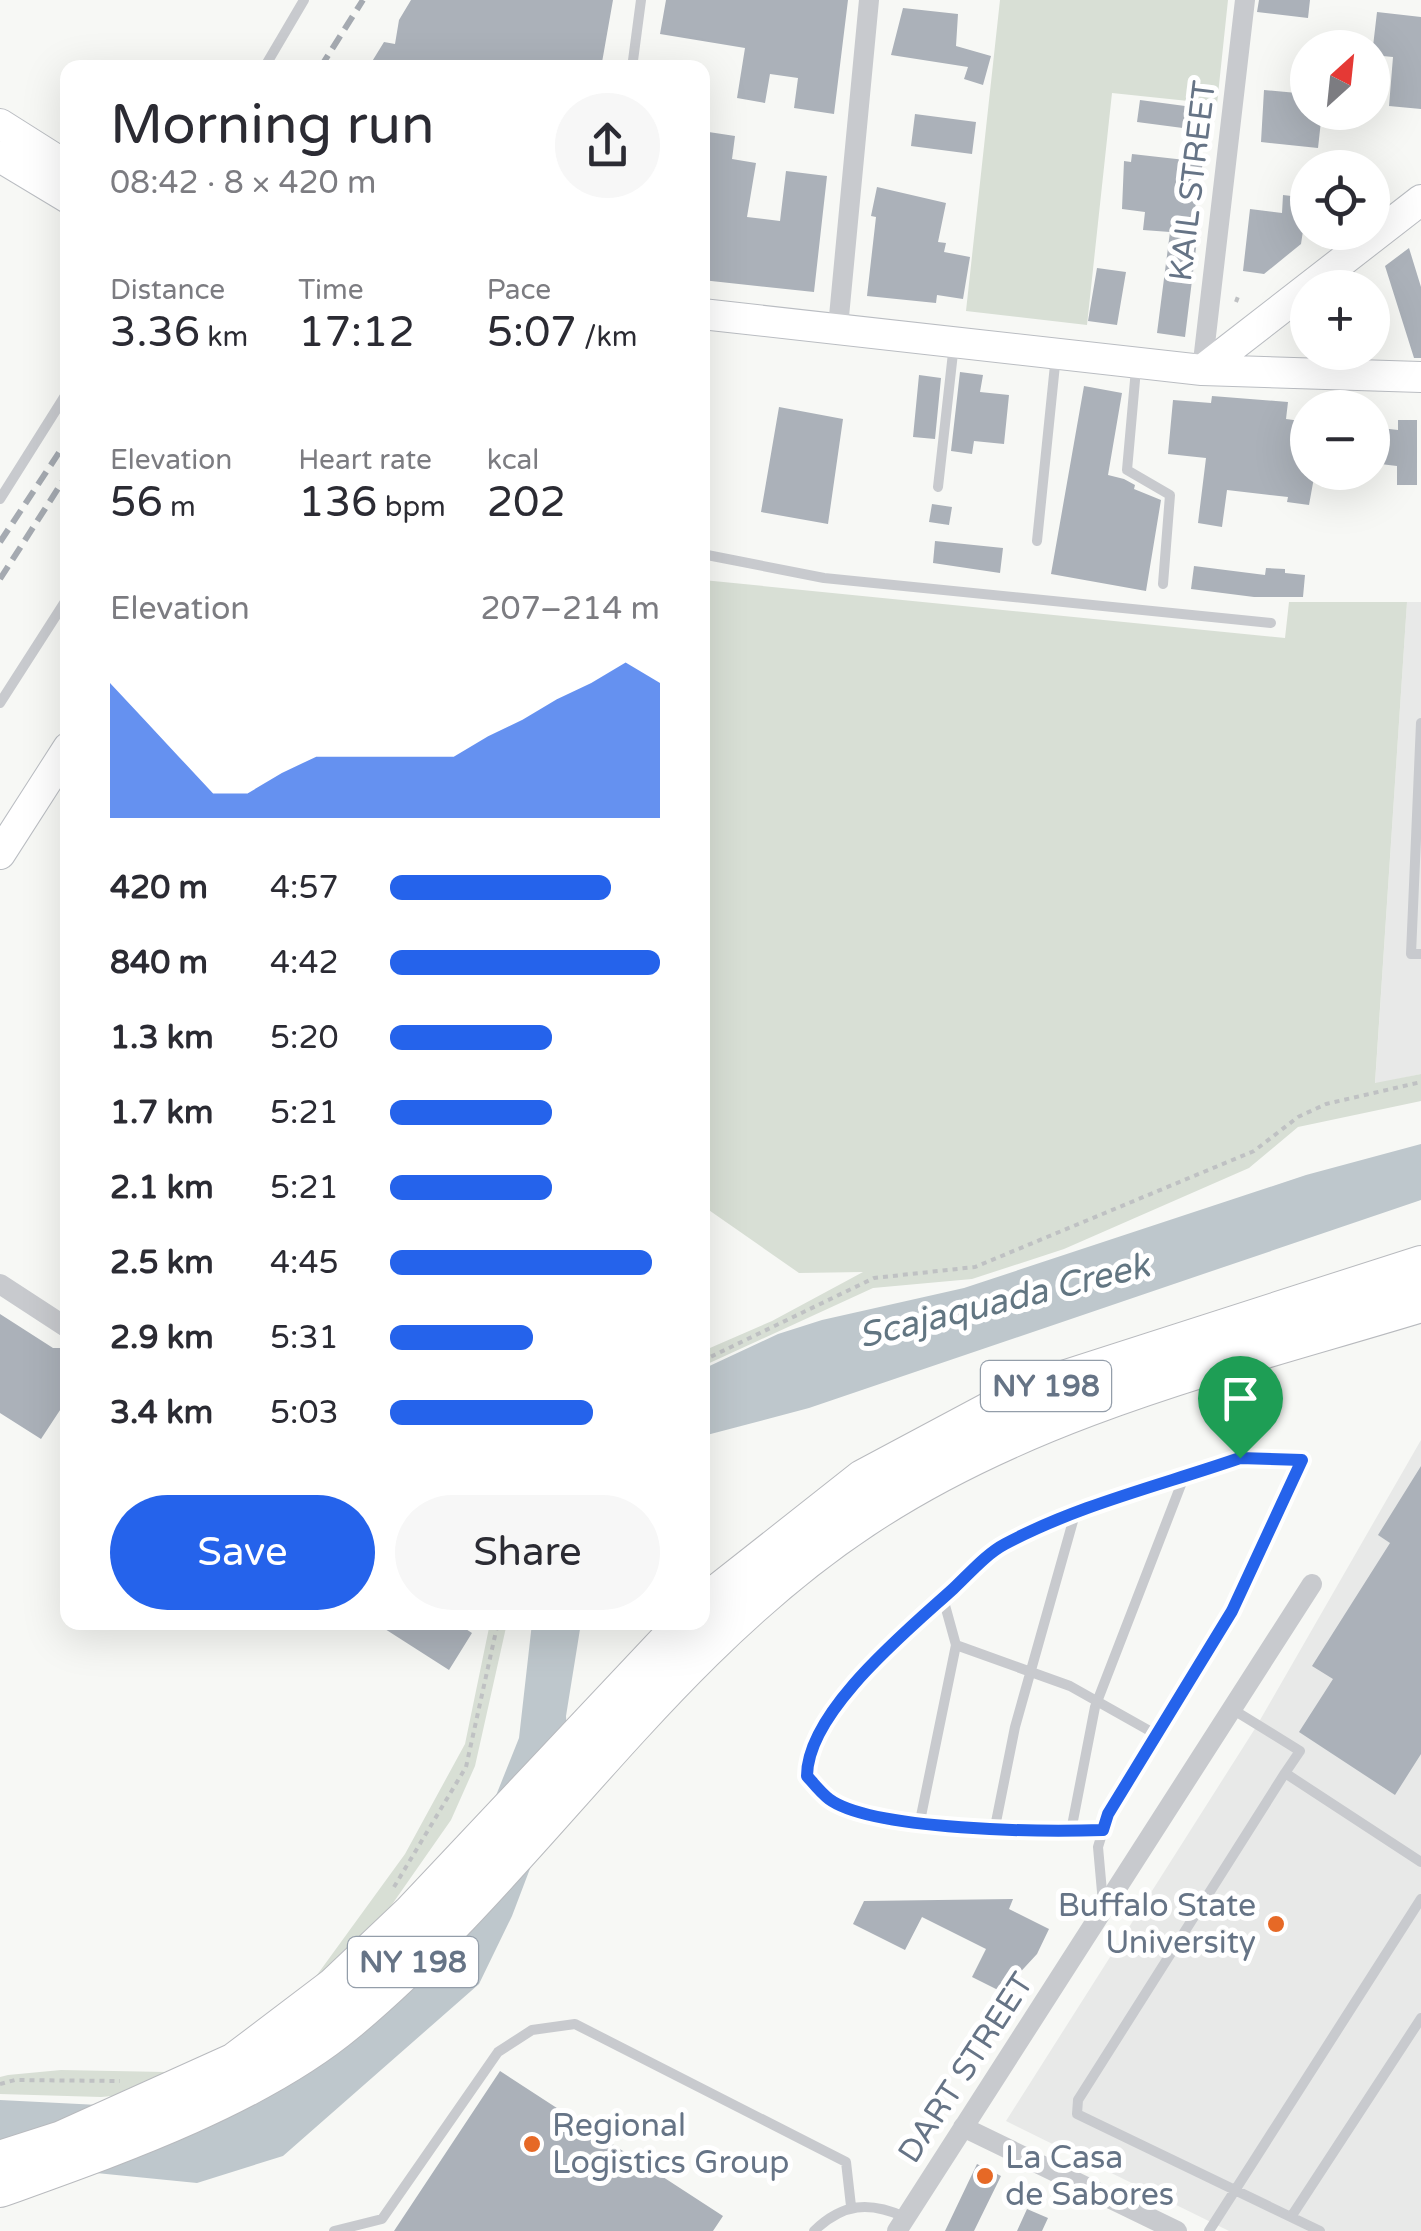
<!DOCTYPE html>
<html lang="en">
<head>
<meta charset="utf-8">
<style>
	:root { --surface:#fff; --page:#f7f7f7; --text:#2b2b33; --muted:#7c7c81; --accent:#2563eb }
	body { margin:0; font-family:"Varela Round",sans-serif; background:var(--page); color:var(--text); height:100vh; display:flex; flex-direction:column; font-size:38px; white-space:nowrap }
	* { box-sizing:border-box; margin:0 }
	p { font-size:32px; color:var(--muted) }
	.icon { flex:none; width:55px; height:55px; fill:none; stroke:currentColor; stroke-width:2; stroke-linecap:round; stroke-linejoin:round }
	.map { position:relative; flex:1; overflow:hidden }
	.details { position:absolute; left:60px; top:60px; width:650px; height:1570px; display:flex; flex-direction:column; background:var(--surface); border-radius:20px; box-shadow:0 10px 40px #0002 }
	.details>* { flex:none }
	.needle { width:65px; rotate:27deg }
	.buttons { position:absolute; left:1290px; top:30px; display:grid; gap:20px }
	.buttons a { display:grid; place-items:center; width:100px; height:100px; border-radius:50%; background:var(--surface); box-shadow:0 10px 40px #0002; font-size:50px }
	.pin { position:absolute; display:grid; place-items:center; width:85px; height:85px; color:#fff; margin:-102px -42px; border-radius:50% 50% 50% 0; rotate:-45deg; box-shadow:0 0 10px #0007 }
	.pin .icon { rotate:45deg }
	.round { display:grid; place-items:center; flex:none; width:105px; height:105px; border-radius:52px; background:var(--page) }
	.overview { display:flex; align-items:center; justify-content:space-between; height:170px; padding:0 50px }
	h1 { font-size:55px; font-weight:600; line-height:75px }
	.stats { display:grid; grid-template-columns:repeat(3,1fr); gap:15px; height:170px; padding:10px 50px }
	.stats div { display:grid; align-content:center }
	.stats b { font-size:42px; font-weight:600 }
	.stats small { font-size:28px; font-weight:400 }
	.stats p { font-size:28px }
	.chart { height:280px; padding:20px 50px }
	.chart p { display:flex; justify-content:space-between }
	.chart svg { width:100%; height:180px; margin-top:10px; fill:var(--accent); opacity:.7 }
	.action { display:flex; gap:20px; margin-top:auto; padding:20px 50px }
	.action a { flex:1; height:115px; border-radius:60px; background:var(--accent); color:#fff; font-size:40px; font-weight:600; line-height:115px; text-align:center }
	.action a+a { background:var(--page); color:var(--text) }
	ul { padding:0 50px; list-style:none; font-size:32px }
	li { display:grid; grid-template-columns:160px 120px 1fr; align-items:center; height:75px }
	li i { height:25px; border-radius:12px; background:var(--accent) }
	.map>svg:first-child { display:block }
	.built { fill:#e8e9e8 }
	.green { fill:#d8dfd5 }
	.water { fill:#bec7cc }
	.building { fill:#abb1b9 }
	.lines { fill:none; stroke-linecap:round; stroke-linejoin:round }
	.secondary-casing { stroke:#babdc2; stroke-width:32 }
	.highway-casing { stroke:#b8babe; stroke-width:40 }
	.path { stroke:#bfc1c3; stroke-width:4; stroke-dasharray:5 5; stroke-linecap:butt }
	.lane { stroke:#c8cace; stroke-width:10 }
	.street { stroke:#c8cace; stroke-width:20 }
	.secondary { stroke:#fff; stroke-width:30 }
	.highway { stroke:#fff; stroke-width:38 }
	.rail { stroke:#a5aab1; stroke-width:6; stroke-dasharray:15 8; stroke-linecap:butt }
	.route-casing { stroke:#fff; stroke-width:20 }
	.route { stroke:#2563eb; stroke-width:12 }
	.poi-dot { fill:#e66926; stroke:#fff; stroke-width:4 }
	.labels { text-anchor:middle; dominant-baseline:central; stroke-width:10; stroke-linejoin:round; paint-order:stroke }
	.shield { fill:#fff; stroke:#949eaa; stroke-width:2.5 }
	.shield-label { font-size:30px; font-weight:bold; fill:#667486 }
	.street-label { font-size:32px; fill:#667486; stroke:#fff }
	.poi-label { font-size:32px; fill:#667486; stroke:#fff; text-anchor:start }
	.water-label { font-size:35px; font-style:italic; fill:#627682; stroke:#fff }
</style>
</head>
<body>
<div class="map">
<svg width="1421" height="2231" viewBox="0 0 1421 2231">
	<rect width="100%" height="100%" fill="#f7f8f5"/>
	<path class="built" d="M 1407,602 L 1421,602 L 1421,1074 L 1375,1084 Z
		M 1421,1440 L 1421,2231 L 1229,2231 L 1006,2121 L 1256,1727 Z"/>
	<path class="green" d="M 1000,0 L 1228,0 L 1217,104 L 1112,93 L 1087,325 L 966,311 Z
		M 703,580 L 1285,638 L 1289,602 L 1407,602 L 1375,1083 L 1421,1074 L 1421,1101 L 1298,1127 L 1249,1168 L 1064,1249 L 972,1279 L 873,1288 L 703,1366 L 703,1351 L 772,1321 L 863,1272 L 799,1273 L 703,1206 Z
		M 490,1623 L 507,1623 L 475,1766 L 451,1820 L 363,1946 L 202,2088 L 101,2097 L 0,2094 L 0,2077 L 8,2075 L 61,2070 L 166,2072 L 227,2051 L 301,1997 L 405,1854 L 465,1744 Z"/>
	<path class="water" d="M 1421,1144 L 1421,1200 L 809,1408 L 703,1436 L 703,1369 L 778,1334 L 822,1320 L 964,1288 L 1306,1175 Z
		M 532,1623 L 581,1623 L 566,1716 L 569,1766 L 512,1916 L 479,1984 L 283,2156 L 197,2183 L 76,2171 L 0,2173 L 0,2100 L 158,2108 L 461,1883 L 519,1738 Z"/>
	<path class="building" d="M 411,0 L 613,0 L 601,68 L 368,68 L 384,42 L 395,44 L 399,20 Z
		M 666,0 L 848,0 L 834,114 L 794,108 L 798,78 L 770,74 L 765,103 L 737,98 L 745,48 L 660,34 Z
		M 1259,0 L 1310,0 L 1308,18 L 1257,12 Z
		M 903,8 L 958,14 L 956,46 L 991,56 L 983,85 L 964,79 L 968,67 L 891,55 Z
		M 1377,12 L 1421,17 L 1421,109 L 1389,106 L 1393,57 L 1372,55 Z
		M 1264,90 L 1308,94 L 1308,112 L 1322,112 L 1318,148 L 1261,142 Z
		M 1140,100 L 1200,108 L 1198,130 L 1137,122 Z
		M 915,114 L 976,122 L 972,154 L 911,146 Z
		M 702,131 L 735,136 L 732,159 L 756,163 L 747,217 L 780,221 L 786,171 L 827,176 L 814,292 L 702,280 Z
		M 1132,154 L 1203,162 L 1190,239 L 1197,240 L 1185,337 L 1157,333 L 1170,232 L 1143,230 L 1145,212 L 1122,209 L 1124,161 L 1131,162 Z
		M 877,187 L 946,203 L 938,242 L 946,243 L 944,252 L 970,257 L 963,299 L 937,295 L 936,303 L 867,296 L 876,217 L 871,216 Z
		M 1283,195 L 1308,198 L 1301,244 L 1264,274 L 1243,271 L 1250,209 L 1282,213 Z
		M 1409,248 L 1421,287 L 1421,358 L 1414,358 L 1385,266 Z
		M 1097,268 L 1126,272 L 1117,325 L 1088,321 Z
		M 960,372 L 983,375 L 980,392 L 1009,395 L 1004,444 L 974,441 L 972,454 L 951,451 Z
		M 919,375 L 941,378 L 935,439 L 913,437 Z
		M 1084,386 L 1122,393 L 1108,475 L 1124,479 L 1135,485 L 1134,489 L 1161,500 L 1146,591 L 1051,574 Z
		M 1212,396 L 1288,402 L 1286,419 L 1308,422 L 1308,472 L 1315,472 L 1309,505 L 1287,502 L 1288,497 L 1227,490 L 1222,527 L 1198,523 L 1206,458 L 1168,454 L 1173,400 L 1211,403 Z
		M 779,407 L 843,419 L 828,524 L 761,512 Z
		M 1398,420 L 1417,420 L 1417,485 L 1397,485 L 1397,466 L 1372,463 L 1372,427 L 1398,430 Z
		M 932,504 L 952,507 L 949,525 L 929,522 Z
		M 935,541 L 1003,548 L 1000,573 L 933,563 Z
		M 1194,566 L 1265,575 L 1266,568 L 1285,569 L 1285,573 L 1305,575 L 1303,597 L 1254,597 L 1191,589 Z
		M 0,1314 L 53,1348 L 68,1348 L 68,1398 L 41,1439 L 0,1413 Z
		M 1421,1466 L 1421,1754 L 1395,1795 L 1299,1732 L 1333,1679 L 1312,1666 L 1390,1543 L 1378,1535 Z
		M 374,1622 L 455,1622 L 472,1633 L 449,1670 Z
		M 1013,1899 L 1009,1909 L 1049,1929 L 1037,1954 L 1002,1992 L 972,1977 L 986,1949 L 922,1917 L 905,1950 L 853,1924 L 864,1901 Z
		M 500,2071 L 723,2216 L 713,2231 L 394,2231 Z
		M 977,2164 L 1001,2176 L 974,2231 L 945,2231 Z
		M 1027,2209 L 1048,2218 L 1042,2231 L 1017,2231 Z"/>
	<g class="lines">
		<defs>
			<path id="secondary" d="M 0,124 L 68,167
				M 0,157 L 68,198
				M 702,314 L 1202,370 L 1421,377
				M 1202,370 L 1421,200
				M 0,854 L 68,748"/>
			<path id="highway" d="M 702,1606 L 863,1479 L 1026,1392 L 1421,1265
				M 0,2160 L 62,2140 L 235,2062 L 334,1987 L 412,1913 L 686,1622
				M 0,2188 C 111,2148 256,2098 347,2022 C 532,1867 659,1654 863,1519 C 1031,1407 1230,1361 1421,1303"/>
		</defs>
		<use href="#secondary" class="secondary-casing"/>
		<use href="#highway" class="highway-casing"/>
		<path class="path" d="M 1236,302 L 1239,294
			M 702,1361 L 874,1278 L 975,1267 L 1254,1151 L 1298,1117 L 1326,1104 L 1421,1082
			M 394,1887 L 466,1767 L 498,1622
			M 0,2084 L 15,2080 L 120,2081"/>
		<path class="lane" d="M 264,68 L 304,0
			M 632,68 L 641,0
			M 1372,309 L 1382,307
			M 1136,369 L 1127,470 L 1170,495 L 1163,584
			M 938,487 L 954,344
			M 0,499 L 68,391
			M 1037,541 L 1056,355
			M 702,554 L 824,578 L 1271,623
			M 0,703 L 68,597
			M 1421,723 L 1411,954 L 1421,954
			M 956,1645 L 1070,1686 L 1157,1735
			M 1232,1709 L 1300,1751 L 1285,1773 L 1421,1862
			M 1285,1773 L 1078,2100 L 1077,2114 L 1320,2231
			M 920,1821 L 956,1645 L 943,1598
			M 995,1827 L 1015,1727 L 1075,1514
			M 1103,1830 C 1046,1832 872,1831 829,1799 C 821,1793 814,1783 807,1776 L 807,1764 L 827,1721 L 894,1641 L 999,1546 L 1049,1523 L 1241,1458 L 1302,1460 L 1232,1611 L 1108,1814 L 1098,1847 L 1103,1903
			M 1071,1831 L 1095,1707 L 1184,1477
			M 1291,2217 L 1421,2018
			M 334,2231 L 382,2219 L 498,2052 L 532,2030 L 575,2024 L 846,2162 L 851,2206
			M 814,2231 C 843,2203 869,2201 905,2217
			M 1209,2231 L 1421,1899"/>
		<path class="street" d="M 838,327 L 869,0
			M 1202,370 L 1245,0
			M 0,1284 L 66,1327
			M 963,2127 L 1177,2231
			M 897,2231 L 1312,1584"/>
		<use href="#secondary" class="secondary"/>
		<use href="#highway" class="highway"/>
		<path class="rail" d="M 320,68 L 363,0
			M 0,542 L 68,439
			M 0,579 L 68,473"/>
	</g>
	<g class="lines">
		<defs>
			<path id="route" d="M 1240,1458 L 1302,1460 L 1232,1611 L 1108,1814 L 1103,1830 C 1047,1832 872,1831 829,1799 C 821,1793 814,1784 807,1776 C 807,1712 908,1630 953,1589 C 969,1574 986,1554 1005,1544 C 1078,1505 1162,1485 1240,1458 Z"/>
		</defs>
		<use href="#route" class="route-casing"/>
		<use href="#route" class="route"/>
	</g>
	<g class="poi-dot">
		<circle cx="1276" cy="1924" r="10"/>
		<circle cx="532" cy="2144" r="10"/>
		<circle cx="985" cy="2176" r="10"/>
	</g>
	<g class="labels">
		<g class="shield">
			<rect x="981" y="1361" width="130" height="50" rx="8"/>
			<rect x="348" y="1937" width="130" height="50" rx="8"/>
		</g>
		<g class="shield-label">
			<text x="1046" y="1386">NY 198</text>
			<text x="413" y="1962">NY 198</text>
		</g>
		<g class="street-label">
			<text transform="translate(1193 181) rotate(-83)">KAIL STREET</text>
			<text transform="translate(966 2068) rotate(-57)">DART STREET</text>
		</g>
		<g class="poi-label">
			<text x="1256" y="1906" text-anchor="end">Buffalo State<tspan x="1256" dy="37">University</tspan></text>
			<text x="552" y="2126">Regional<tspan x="552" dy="37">Logistics Group</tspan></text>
			<text x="1005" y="2158">La Casa<tspan x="1005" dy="37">de Sabores</tspan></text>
		</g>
		<g class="water-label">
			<text transform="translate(1004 1301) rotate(-14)">Scajaquada Creek</text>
		</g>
	</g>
</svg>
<div class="buttons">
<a><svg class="needle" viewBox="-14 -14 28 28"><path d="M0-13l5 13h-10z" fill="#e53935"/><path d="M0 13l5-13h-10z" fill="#7c7c81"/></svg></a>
<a><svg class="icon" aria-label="locate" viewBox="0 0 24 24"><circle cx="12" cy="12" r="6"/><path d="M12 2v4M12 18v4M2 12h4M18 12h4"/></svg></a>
<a>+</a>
<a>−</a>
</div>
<div class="pin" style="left:1240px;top:1458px;background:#1e9e55"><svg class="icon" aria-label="arrive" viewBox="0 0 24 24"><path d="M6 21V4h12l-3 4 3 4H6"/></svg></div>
<section class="details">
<div class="overview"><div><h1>Morning run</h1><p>08:42 · 8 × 420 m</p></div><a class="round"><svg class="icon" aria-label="share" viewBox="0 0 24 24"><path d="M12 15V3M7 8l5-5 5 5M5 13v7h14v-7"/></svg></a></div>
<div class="stats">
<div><p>Distance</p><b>3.36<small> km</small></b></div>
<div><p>Time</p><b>17:12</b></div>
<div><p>Pace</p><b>5:07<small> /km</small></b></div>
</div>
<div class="stats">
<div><p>Elevation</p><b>56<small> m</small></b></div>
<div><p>Heart rate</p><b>136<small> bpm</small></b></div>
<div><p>kcal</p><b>202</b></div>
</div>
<div class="chart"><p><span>Elevation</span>207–214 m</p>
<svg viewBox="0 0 160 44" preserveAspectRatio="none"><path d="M0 44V11L10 20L20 29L30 38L40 38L50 33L60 29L70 29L80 29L90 29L100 29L110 24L120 20L130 15L140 11L150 6L160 11V44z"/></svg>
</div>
<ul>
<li><b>420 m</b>4:57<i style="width:82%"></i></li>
<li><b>840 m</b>4:42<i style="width:100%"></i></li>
<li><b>1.3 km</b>5:20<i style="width:60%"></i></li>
<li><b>1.7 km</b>5:21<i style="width:60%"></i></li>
<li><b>2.1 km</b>5:21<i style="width:60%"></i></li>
<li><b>2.5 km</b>4:45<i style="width:97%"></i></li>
<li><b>2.9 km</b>5:31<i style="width:53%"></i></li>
<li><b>3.4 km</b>5:03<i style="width:75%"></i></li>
</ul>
<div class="action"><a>Save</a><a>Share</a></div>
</section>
</div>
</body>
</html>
